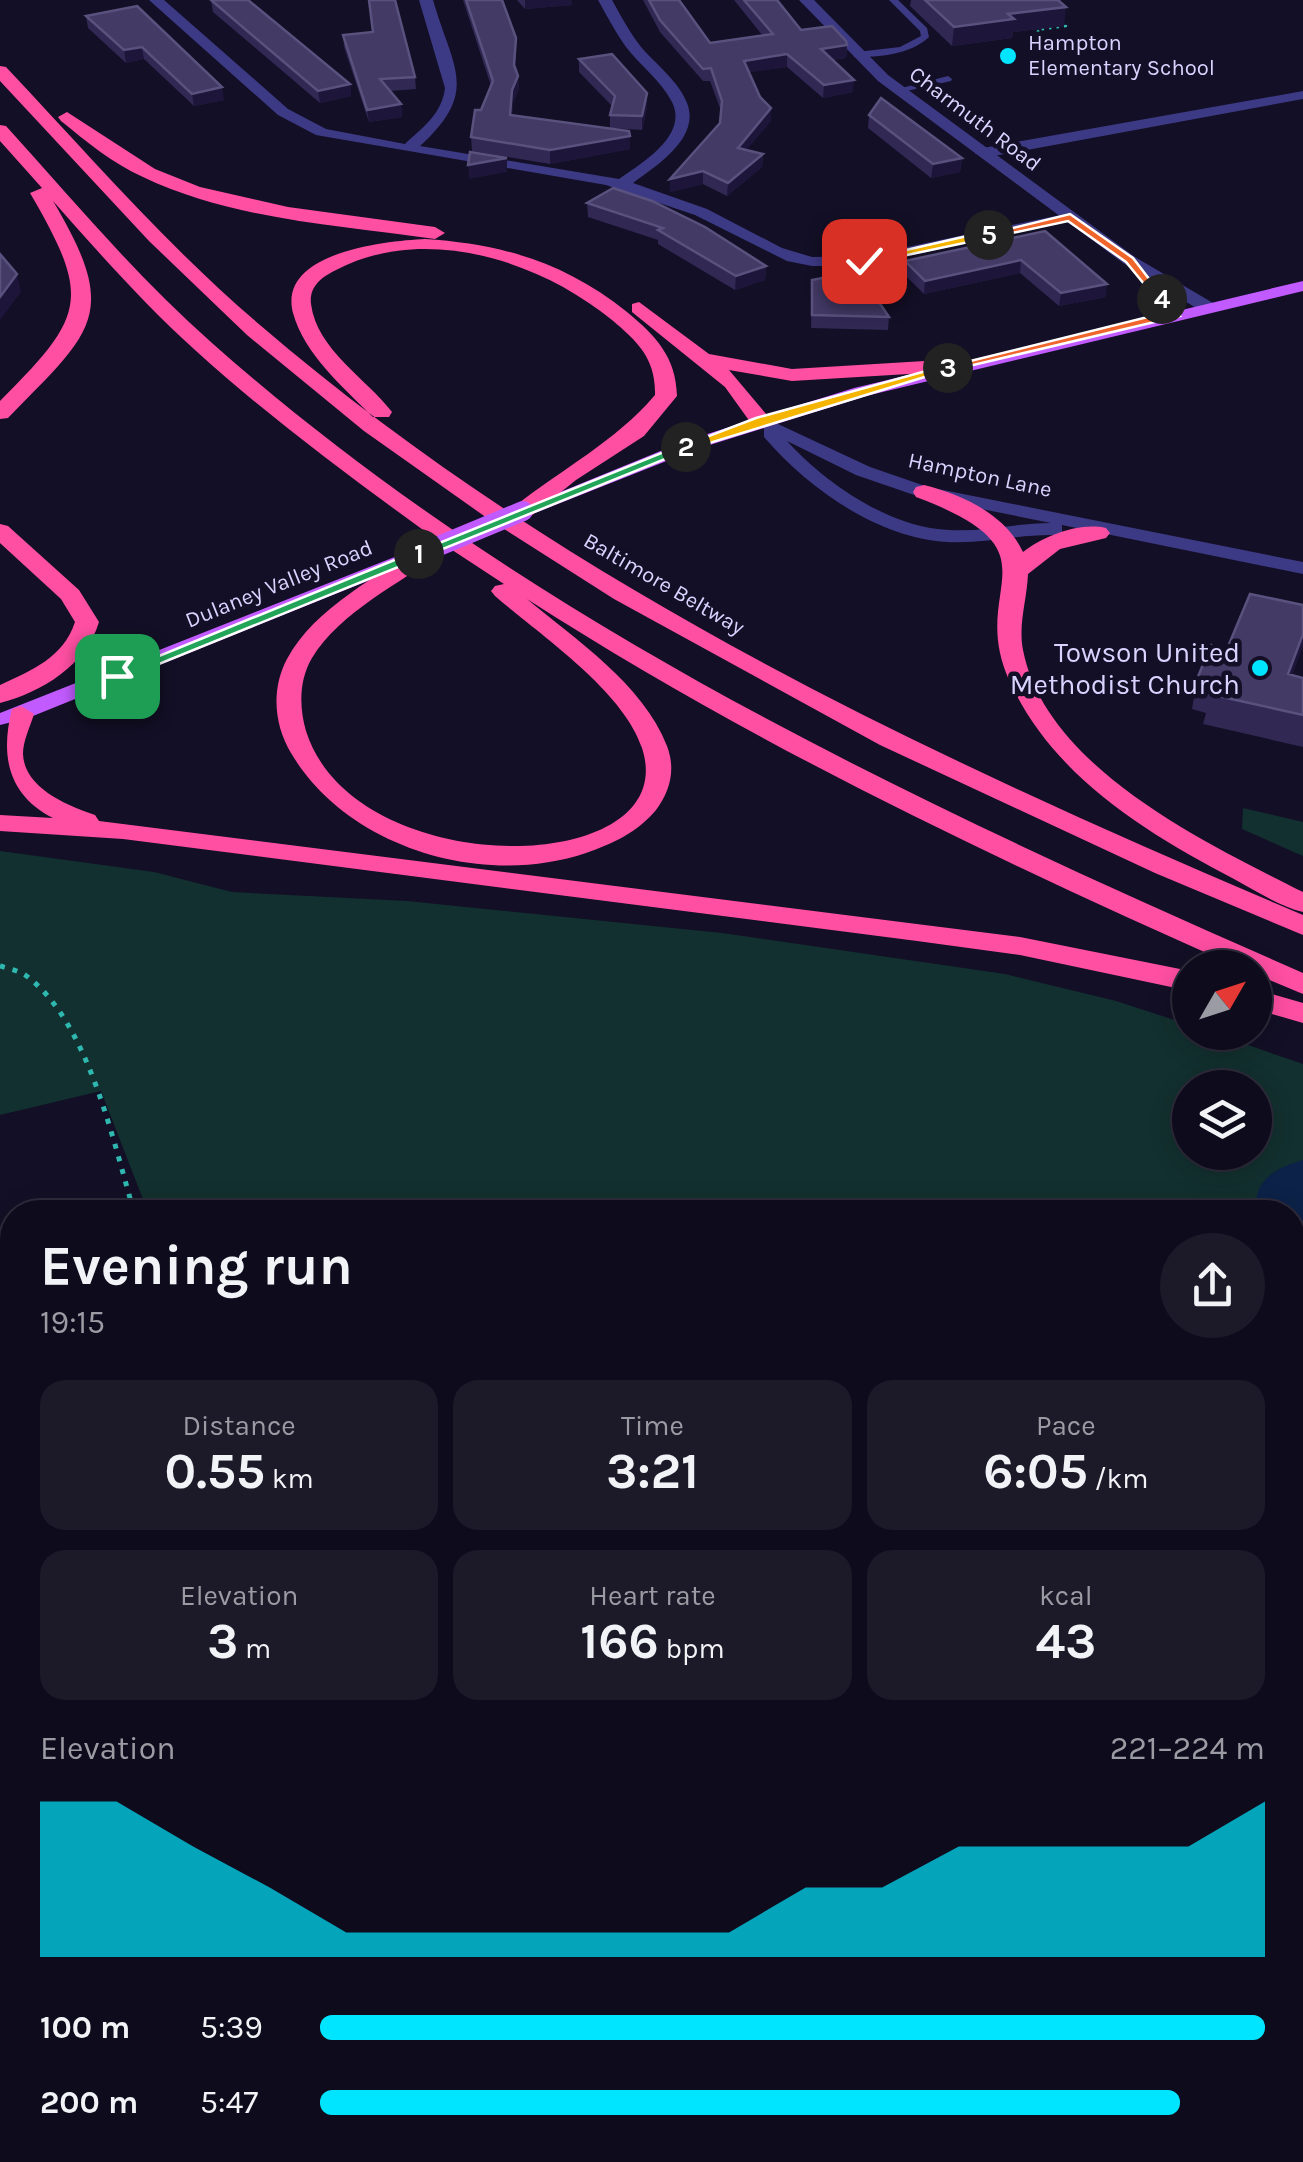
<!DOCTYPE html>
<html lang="en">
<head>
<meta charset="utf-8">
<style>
	:root { --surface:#0e0b1c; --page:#1c1929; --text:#f1f3f6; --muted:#9b9ba3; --line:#2e2b3b; --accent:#00e5ff }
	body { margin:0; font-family:Karla,sans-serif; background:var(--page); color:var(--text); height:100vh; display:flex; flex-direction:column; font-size:38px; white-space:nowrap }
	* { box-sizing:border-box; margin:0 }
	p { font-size:32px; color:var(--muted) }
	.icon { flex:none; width:55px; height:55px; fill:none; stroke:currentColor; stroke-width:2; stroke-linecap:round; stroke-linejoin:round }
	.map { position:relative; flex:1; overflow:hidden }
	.side { position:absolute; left:0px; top:1200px; width:1305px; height:962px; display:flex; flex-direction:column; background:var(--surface); border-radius:40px 40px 0 0; box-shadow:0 5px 25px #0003,0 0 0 2px var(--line) }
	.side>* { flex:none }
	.needle { width:65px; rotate:51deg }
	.controls { position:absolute; left:1172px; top:950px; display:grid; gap:20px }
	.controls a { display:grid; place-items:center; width:100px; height:100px; border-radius:50%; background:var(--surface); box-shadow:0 5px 25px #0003,0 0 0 2px var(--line); font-size:50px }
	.pin { position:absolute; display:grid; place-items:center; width:85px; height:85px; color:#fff; margin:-42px; border-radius:20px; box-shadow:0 5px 15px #0006 }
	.km { position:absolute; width:50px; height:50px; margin:-25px; border-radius:50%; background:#222; color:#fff; font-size:28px; line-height:50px; text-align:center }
	.round { display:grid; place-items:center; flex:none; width:105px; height:105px; border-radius:52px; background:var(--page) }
	.overview { display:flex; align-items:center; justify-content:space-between; height:170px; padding:0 40px }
	h1 { font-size:55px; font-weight:700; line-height:75px }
	.metrics { display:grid; grid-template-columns:repeat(3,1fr); gap:15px; height:170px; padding:10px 40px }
	.metrics div { display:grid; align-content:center; border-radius:25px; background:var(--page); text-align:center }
	.metrics b { font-size:50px; font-weight:700 }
	.metrics small { font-size:28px; font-weight:400 }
	.metrics p { font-size:28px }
	.chart { height:280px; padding:20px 40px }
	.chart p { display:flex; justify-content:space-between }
	.chart svg { width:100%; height:180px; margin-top:10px; fill:var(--accent); opacity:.7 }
	ul { padding:0 40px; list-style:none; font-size:32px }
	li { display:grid; grid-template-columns:160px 120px 1fr; align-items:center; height:75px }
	li i { height:25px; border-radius:12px; background:var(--accent) }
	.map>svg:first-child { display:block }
	.green { fill:#12302f; fill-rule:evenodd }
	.water { fill:#0c2248 }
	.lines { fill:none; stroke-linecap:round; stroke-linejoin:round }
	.path-far2 { stroke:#2fb8b0; stroke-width:2.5; stroke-dasharray:2.5 5; stroke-linecap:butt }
	.path-far1 { stroke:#2fb8b0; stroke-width:5; stroke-dasharray:5 8; stroke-linecap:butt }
	.path { stroke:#2fb8b0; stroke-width:6; stroke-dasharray:6 10; stroke-linecap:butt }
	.service { fill:#3d3a85; fill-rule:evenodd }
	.minor { fill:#3d3a85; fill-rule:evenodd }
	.tertiary { fill:#3d3a85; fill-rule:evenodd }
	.primary { fill:#c25bff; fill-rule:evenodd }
	.motorway { fill:#ff4fa3; fill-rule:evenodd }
	.primary-bridge { stroke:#c25bff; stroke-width:20 }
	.wall { fill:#312854 }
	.shaded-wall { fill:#1d163a }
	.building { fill:#433a66; stroke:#5a527e; stroke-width:2.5 }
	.split-1 { fill:#22a559; stroke:#fff; stroke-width:2.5 }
	.split-2 { fill:#22a559; stroke:#fff; stroke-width:2.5 }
	.split-3 { fill:#f5b400; stroke:#fff; stroke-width:2.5 }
	.split-4 { fill:#f0652b; stroke:#fff; stroke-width:2.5 }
	.split-5 { fill:#f0652b; stroke:#fff; stroke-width:2.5 }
	.split-6 { fill:#f5b400; stroke:#fff; stroke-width:2.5 }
	.poi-dot { fill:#00e5ff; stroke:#130f26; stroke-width:4 }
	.labels { text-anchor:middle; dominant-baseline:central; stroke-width:9; stroke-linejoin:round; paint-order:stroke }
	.far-poi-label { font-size:22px; fill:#d9d4ff; stroke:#130f26; text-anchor:start }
	.far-street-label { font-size:22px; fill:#d9d4ff; stroke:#130f26 }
	.poi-label { font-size:28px; fill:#d9d4ff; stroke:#130f26; text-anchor:end }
</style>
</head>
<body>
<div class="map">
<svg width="1303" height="2162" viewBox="0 0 1303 2162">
	<rect width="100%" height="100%" fill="#130f26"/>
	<path class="green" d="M 1243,808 L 1303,822 L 1303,856 L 1242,829 Z
		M 0,851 L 154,872 L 232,892 L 407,901 L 722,933 L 1005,974 L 1116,1001 L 1190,1025 L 1190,1032 L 1213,1033 L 1303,1064 L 1303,1599 L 1293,1623 L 1292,1212 L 148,1212 L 101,1091 L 0,1115 ZM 1190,1088 L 1255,1088 L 1255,1152 L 1190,1152 Z"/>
	<path class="water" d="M 1303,1160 L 1303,1256 L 1293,1252 L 1292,1212 L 1257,1212 C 1251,1181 1277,1167 1303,1160 Z"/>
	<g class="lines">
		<path class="path-far2" d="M 1033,41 L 1042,35 L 1037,30 L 1066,26 L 1060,22"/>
		<path class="path-far1" d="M 0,966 C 10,969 21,971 29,978 C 89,1025 113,1141 134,1212"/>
		<path class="path" d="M 1292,1572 L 1303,1567"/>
		<path class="service" d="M 889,0 L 898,0 L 927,28 L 929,37 C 910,55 879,57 854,57 L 853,55 L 857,52 L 900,47 L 921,36 L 920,31 Z
			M 948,76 L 952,79 L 951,81 L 898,93 L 894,90 Z
			M 1303,2044 L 1303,2066 L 1292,2070 L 1292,2049 Z
			M 162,2150 L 186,2150 L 180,2162 L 156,2162 Z
			M 562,2150 L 584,2150 L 579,2162 L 557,2162 Z
			M 1053,2150 L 1107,2150 L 1108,2162 L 1086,2162 L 1086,2158 L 1076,2162 L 1040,2162 L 1043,2154 Z"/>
		<path class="minor" d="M 149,0 L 164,0 L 288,109 L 326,129 L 405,144 C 423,127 442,114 445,88 L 419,0 L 433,0 C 453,69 480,91 420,146 L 619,179 C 640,164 689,136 672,102 C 662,82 640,65 626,47 C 616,33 607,16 598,0 L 612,0 C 621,16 630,33 641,47 C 655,63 680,83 687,103 C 701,138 656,166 633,183 L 707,209 L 782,248 L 812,257 L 864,256 L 1070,213 L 1078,218 L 864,266 L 812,266 L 787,261 L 695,215 L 606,185 L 316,135 L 278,115 Z
			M 1303,91 L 1303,99 L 983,158 L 975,153 L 983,148 Z
			M 0,1826 L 12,1830 L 12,1860 L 0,1856 Z
			M 796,2150 L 858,2150 L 863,2162 L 801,2162 Z"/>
		<path class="tertiary" d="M 799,0 L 814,0 L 888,75 L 1135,257 L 1213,303 L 1213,311 L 1201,311 L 1123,263 L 878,81 Z
			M 761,416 L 870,467 L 928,487 L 1303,562 L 1303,574 L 1062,525 L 1062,533 L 1055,535 C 1019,534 983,544 947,542 C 877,538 808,488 764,437 L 764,429 L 752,421 ZM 787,441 L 856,475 L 917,496 L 1051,523 C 1017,523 983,532 949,530 C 890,528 825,483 787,441 Z"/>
		<path class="primary" d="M 1303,281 L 1303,291 L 866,396 L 697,449 L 530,515 L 523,517 L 514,511 L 685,441 L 854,388 Z
			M 425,545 L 432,547 L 432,555 L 28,718 L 0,725 L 0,713 Z"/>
		<path class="motorway" d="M 0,66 L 6,67 C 89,155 168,247 260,325 C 566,588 935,759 1303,915 L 1303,935 L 1155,873 L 880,745 L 614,599 L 487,518 L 364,431 L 247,335 L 149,241 L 0,81 Z
			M 67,112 L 155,169 L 200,187 L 288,207 L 435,227 L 445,233 L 435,239 C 338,225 233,220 143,177 C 112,163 87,142 61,121 L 58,117 Z
			M 0,125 L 6,126 C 73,200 137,277 212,343 C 529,624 918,804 1303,973 L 1303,994 L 1255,974 L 1255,968 L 1240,968 C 995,859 752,744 527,599 C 576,640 643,684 667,746 C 676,770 670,791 656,810 C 638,832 612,844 586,853 C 483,888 347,848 291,753 C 274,725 271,689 287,659 C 315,607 379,576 426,543 L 441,543 C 357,482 272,420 195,350 C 144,304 99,253 53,201 C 121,315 93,331 8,418 L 0,419 L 0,401 C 85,316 92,299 30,193 L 42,188 L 0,141 ZM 443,544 L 504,584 L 495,586 L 491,591 L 495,596 C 540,635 623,690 642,748 C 685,879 354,884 306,731 C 299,707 299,680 312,658 C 340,612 400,583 442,553 L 446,548 Z
			M 425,239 C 503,244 566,263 627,312 C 656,336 676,357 677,396 L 644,436 L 576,480 L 531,516 L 515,516 L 512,511 L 515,506 C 562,469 616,441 655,395 C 656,359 638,342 612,320 C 540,261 425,223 336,270 C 322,277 309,286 311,304 C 317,350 366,378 392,412 L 389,417 L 373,417 C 344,388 304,354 293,313 C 277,252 386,241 425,239 Z
			M 639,302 L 709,354 L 792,369 L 958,359 L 968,365 L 958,371 L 792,381 L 729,370 L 772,421 L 761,427 L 753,426 L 725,387 L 632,312 L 632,304 Z
			M 924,485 C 963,495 1005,514 1023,552 C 1044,536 1079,522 1106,528 L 1110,533 L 1106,538 L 1060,549 L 1028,574 C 1027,600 1018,624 1023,650 C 1046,768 1206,843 1303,892 L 1303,912 C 1279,906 1256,891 1234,879 C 1146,833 1053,776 1010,682 C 965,586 1066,553 916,497 L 913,492 L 916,487 Z
			M 0,524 L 8,526 L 79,590 L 99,622 C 86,665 42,692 0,703 L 0,685 C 32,670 63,658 75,622 L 61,599 L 0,543 Z
			M 21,706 L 34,714 C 30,727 23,741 23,754 C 24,788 68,806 95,815 L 99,821 L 1020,937 L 1190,971 L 1190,991 L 1020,955 L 917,941 L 123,839 L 0,831 L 0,815 L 53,818 C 8,795 0,756 12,709 Z
			M 1255,989 L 1303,1003 L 1303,1023 L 1255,1009 Z"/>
		<path class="primary-bridge" d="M 434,548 L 523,511"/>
	</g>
	<path class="wall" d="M 211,0 L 350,84 L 351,96 L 320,103 L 213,12 Z
		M 463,0 L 502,0 L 516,38 L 515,68 L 518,76 L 519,89 L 513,103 L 512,115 L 630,149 L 550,164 L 472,151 L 471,137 L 491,86 Z
		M 517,0 L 571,0 L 572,5 L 525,9 Z
		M 643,0 L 679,0 L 710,43 L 763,36 L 734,0 L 777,0 L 801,30 L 847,45 L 846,58 L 832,60 L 853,92 L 823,98 L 787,67 L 749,72 L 760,97 L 771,108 L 771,121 L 746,150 L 763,154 L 762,167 L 727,196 L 703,184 L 670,192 L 670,179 L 720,123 L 721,111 L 710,81 L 703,81 L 660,32 Z
		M 911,0 L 1058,0 L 1064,26 L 1013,32 L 1012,38 L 952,46 L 910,6 Z
		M 137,6 L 224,100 L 194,106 L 144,59 L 126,63 L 88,28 L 86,16 Z
		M 343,35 L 415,77 L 416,89 L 390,91 L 401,104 L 402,117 L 369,122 L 344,47 Z
		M 579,59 L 647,93 L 647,107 L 642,130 L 610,128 L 610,115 L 612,106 L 579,72 Z
		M 869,115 L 962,158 L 960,172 L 931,178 L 868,128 Z
		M 613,188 L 766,266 L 765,280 L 735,290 L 658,244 L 658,240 L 588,217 L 587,203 Z
		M 1045,231 L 1106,297 L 1059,306 L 1020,273 L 924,294 L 904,274 L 905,261 Z
		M 812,280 L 889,317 L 888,330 L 811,328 Z
		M 1303,605 L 1303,645 L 1292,675 L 1303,678 L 1303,747 L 1203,724 L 1206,713 L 1192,709 L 1197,679 L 1227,649 Z"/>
	<path class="shaded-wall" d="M 525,0 L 571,0 L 572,5 L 525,9 Z
		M 1066,7 L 1064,26 L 1013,32 L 1012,38 L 952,46 L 954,27 L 1008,14 Z
		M 847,45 L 846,58 L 820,61 L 821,49 Z
		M 142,47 L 144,59 L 126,63 L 124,50 Z
		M 787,54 L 787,67 L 744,73 L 744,61 Z
		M 518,76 L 519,89 L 513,103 L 511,128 L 512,90 Z
		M 854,80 L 853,92 L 823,98 L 824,85 Z
		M 350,84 L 351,96 L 320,103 L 318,91 Z
		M 222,87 L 224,100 L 194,106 L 192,94 Z
		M 647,93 L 647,107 L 642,130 L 642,116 Z
		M 401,104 L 402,117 L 369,122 L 367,110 Z
		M 771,108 L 771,121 L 737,161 L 738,148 Z
		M 630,136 L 630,149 L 550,164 L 550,150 Z
		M 763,154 L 762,167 L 727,196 L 728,183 Z
		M 507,158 L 507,172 L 469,179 L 468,165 Z
		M 962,158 L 960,172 L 931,178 L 933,164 Z
		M 703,171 L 703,184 L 670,192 L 670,179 Z
		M 1021,260 L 1020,273 L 924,294 L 925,281 Z
		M 766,266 L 765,280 L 735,290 L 736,276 Z
		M 17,274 L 21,292 L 0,320 L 0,297 Z
		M 1107,284 L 1106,297 L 1059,306 L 1061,293 Z
		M 1303,634 L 1303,645 L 1281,705 L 1288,674 Z"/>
	<path class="building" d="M 211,0 L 248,0 L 350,84 L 318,91 Z
		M 369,0 L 395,0 L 415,77 L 380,79 L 401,104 L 367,110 L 343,35 L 373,32 Z
		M 466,0 L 502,0 L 516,38 L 514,65 L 518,76 L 512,90 L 510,115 L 629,131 L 630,136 L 550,150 L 471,137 L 475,110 L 481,110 L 493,81 Z
		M 649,0 L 679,0 L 710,43 L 773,34 L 744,0 L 777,0 L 801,30 L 832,26 L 846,41 L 847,45 L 821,49 L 854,80 L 824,85 L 787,54 L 744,61 L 760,97 L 771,108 L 738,148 L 763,154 L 728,183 L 703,171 L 670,179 L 720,123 L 722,101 L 711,68 L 703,69 L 660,20 Z
		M 925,0 L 1058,0 L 1066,7 L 1008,14 L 1014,19 L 954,27 Z
		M 137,6 L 222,87 L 192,94 L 142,47 L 124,50 L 86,16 Z
		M 612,54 L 647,93 L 642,116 L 610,115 L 615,96 L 579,59 Z
		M 881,98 L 962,158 L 933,164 L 869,115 Z
		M 470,152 L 507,158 L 468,165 Z
		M 613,188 L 652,201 L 705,227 L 766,266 L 736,276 L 658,230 L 663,228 L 587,203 Z
		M 1045,231 L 1107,284 L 1061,293 L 1021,260 L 925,281 L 905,261 Z
		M 0,254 L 17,274 L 0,297 Z
		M 858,271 L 889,317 L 812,315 L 812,280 Z
		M 1250,594 L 1303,605 L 1303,634 L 1288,674 L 1303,678 L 1303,715 L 1209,694 L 1214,683 L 1197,679 L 1211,645 L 1227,649 Z"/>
	<path class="split-1" d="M 419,550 L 425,554 L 423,557 L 122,679 L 110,676 Z"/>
	<path class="split-2" d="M 686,443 L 690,449 L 423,557 L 412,554 Z"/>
	<path class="split-3" d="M 944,366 L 954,368 L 690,449 L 680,447 L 756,418 Z"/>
	<path class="split-4" d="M 1158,296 L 1166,296 L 1180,316 L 948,371 L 942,368 L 1168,312 Z"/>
	<path class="split-5" d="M 1070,214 L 1133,258 L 1166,301 L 1158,301 L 1126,262 L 1068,221 L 989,238 L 984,235 Z"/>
	<path class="split-6" d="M 989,231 L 993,237 L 864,264 L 858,261 Z"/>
	<g class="poi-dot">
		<circle cx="1008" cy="56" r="10"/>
		<circle cx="1260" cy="668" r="10"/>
	</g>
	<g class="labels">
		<g class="far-poi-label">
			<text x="1028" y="43">Hampton<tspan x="1028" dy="25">Elementary School</tspan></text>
		</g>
		<g class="far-street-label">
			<text transform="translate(975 119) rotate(37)">Charmuth Road</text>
			<text transform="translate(980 475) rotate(12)">Hampton Lane</text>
			<text transform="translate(279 584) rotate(-22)">Dulaney Valley Road</text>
			<text transform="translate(664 584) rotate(30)">Baltimore Beltway</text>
		</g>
		<g class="poi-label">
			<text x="1240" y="652">Towson United<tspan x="1240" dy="32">Methodist Church</tspan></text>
		</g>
	</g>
</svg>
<div class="controls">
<a><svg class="needle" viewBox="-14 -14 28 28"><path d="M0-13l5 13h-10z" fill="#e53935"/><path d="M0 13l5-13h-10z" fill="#9b9ba3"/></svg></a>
<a><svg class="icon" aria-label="layers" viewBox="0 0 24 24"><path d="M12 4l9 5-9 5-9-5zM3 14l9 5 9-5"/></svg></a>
</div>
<div class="pin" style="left:117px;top:676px;background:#1e9e55"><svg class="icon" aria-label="arrive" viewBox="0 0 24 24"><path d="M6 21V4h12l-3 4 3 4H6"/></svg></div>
<div class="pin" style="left:864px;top:261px;background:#d93025"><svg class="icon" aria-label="check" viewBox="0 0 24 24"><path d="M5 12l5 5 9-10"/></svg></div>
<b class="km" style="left:419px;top:554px">1</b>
<b class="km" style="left:686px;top:447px">2</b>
<b class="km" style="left:948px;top:368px">3</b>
<b class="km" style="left:1162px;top:299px">4</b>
<b class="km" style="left:989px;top:235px">5</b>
<section class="side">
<div class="overview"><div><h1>Evening run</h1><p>19:15</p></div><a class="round"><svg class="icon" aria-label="share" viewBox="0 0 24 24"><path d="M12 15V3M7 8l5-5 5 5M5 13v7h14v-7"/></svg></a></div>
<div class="metrics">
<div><p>Distance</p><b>0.55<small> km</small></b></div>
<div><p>Time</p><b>3:21</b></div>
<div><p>Pace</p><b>6:05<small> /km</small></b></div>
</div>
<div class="metrics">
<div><p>Elevation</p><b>3<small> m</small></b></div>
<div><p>Heart rate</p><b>166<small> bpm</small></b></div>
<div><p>kcal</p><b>43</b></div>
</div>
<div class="chart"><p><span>Elevation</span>221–224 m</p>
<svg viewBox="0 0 160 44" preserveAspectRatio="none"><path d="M0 44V6L10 6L20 17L30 27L40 38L50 38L60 38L70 38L80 38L90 38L100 27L110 27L120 17L130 17L140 17L150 17L160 6V44z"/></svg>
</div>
<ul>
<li><b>100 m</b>5:39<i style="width:100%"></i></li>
<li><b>200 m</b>5:47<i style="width:91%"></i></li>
</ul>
</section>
</div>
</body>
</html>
